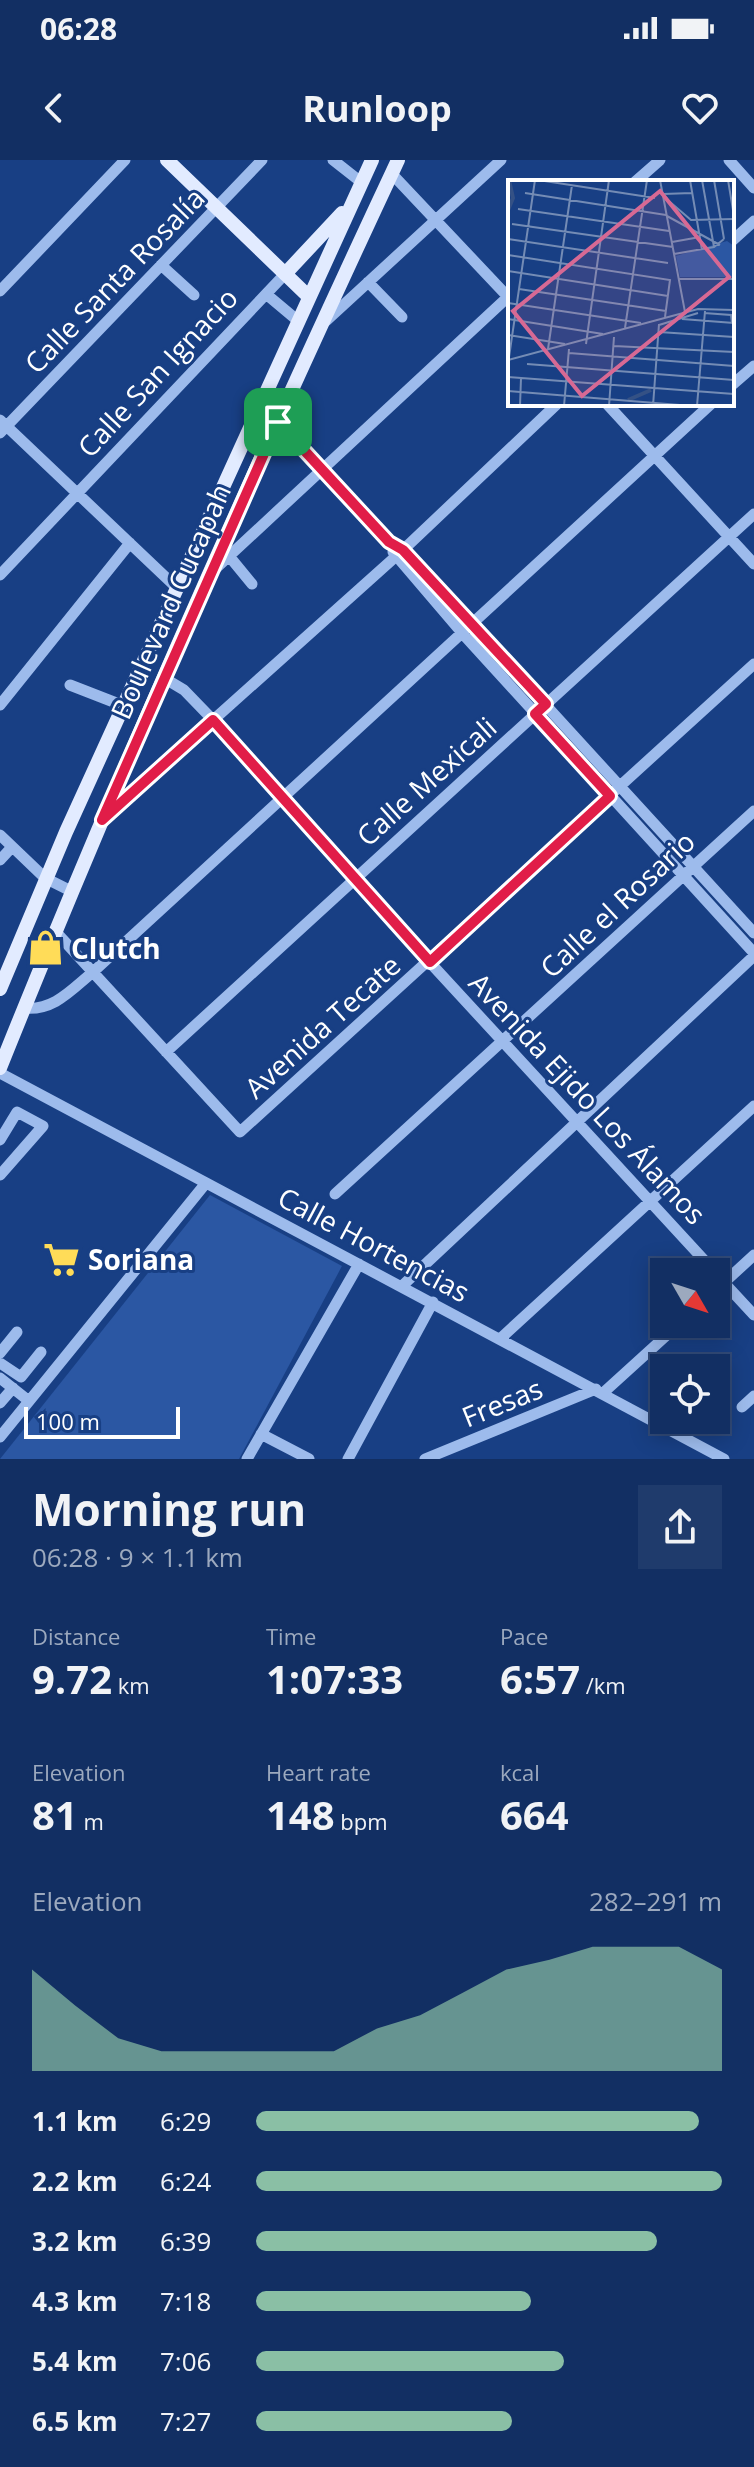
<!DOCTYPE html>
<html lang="en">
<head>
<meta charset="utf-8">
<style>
	:root { --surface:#122f63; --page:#1f3b6c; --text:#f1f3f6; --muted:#9ca9be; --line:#314a78; --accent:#8abfa5 }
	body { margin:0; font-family:"Open Sans",sans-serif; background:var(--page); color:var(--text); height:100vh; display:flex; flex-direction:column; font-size:30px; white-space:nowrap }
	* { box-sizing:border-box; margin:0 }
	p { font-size:26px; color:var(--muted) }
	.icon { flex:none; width:44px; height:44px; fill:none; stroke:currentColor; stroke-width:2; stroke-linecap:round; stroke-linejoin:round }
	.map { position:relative; height:1299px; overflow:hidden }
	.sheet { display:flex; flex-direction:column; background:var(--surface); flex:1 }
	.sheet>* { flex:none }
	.needle { width:52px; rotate:129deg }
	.buttons { position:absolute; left:650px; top:1098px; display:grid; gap:16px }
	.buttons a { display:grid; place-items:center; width:80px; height:80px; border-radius:0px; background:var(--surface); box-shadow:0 4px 20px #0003,0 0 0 2px var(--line); font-size:40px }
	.scale { position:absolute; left:24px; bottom:20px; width:156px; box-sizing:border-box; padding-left:8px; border:4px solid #fff; border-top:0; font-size:22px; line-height:28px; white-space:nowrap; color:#fff; -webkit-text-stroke:6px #183f84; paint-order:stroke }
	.pin { position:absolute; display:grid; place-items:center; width:68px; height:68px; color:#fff; margin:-34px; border-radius:16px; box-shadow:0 4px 12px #0006 }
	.round { display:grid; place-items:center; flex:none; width:84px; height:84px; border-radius:0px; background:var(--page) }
	.overview { display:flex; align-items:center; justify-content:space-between; height:136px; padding:0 32px }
	h1 { font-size:44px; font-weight:700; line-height:60px }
	.metrics { display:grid; grid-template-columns:repeat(3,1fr); gap:12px; height:136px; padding:8px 32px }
	.metrics div { display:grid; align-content:center }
	.metrics b { font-size:40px; font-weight:700 }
	.metrics small { font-size:22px; font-weight:400 }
	.metrics p { font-size:22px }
	.chart { height:224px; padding:16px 32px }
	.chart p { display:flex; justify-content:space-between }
	.chart svg { width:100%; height:144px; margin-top:8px; fill:var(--accent); opacity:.7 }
	ul { padding:0 32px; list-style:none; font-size:26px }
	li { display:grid; grid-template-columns:128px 96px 1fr; align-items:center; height:60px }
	li i { height:20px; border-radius:10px; background:var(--accent) }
	.status { display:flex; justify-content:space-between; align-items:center; height:56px; padding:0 40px; background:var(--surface); direction:ltr }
	.status svg { height:22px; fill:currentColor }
	header { display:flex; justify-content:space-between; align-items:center; height:104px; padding:0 32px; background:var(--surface); font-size:36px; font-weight:700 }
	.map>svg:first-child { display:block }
	.green { fill:#2b57a3 }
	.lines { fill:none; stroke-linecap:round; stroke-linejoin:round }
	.minor { stroke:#9dbbec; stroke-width:11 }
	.major { stroke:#e2ebff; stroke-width:14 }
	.route-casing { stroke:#fff; stroke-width:16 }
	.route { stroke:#e11d48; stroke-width:10 }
	.labels { text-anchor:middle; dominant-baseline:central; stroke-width:6; stroke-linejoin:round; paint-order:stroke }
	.street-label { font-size:28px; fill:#fff; stroke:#183f84 }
	.poi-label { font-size:28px; font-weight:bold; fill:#fff; stroke:#183f84; text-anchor:start }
	.inset-river { fill:none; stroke:#345185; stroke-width:4 }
	.inset-road { fill:none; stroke:#748cb5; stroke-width:2 }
	.view { fill:#d76994; fill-opacity:0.15; stroke:#d76994; stroke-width:4 }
	.inset-edge { fill:none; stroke:#fff; stroke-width:4 }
</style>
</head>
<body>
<div class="status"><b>06:28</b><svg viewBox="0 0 49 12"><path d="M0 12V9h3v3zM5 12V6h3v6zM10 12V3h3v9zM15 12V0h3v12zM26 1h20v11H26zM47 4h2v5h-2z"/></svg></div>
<header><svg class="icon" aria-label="back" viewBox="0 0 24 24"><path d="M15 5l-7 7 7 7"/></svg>Runloop<svg class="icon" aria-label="heart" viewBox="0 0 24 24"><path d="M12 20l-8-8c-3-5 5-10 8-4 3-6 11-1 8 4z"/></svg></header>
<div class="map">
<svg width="754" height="1299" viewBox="0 0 754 1299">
	<rect width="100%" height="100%" fill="#183f84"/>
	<path class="green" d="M 210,1035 L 342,1106 L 239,1299 L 0,1299 Z"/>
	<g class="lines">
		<path class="minor" d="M 333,0 L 361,22
			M 729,0 L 754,28
			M 392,14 L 510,139
			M 635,22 L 660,0
			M 732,81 L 754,61
			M 161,105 L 194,135
			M 368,122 L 402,157
			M 0,131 L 125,0
			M 266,134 L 297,160
			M 326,161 L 501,0
			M 732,225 L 754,206
			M 259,244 L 389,382 L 413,400 L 754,773
			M 607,244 L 754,404
			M 0,260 L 177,428
			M 0,273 L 262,0
			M 393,392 L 463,474 L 754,793
			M 229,396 L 252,424
			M 213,411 L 510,135
			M 0,415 L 285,114
			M 164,518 L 184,530 L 213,560 L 354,720 L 715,1112
			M 70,525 L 124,546
			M 0,545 L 130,383
			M 105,657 L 403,390 L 557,244
			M 0,675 L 45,718 L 71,731
			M 0,700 L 12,687
			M 55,771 L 240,972 L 754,504
			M 24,848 C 54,851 71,830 93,812 L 711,244
			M 166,892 L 754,354
			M 0,913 L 724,1299
			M 0,980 L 17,952 L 43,966 L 0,1015
			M 335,1034 L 754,651
			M 716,1114 L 754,1155
			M 402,1126 L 754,796
			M 716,1130 L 754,1095
			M 501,1178 L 754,946
			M 0,1193 L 17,1172
			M 0,1203 L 21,1217 L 41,1192
			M 0,1218 L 29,1241
			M 603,1233 L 679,1164
			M 0,1243 L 13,1228
			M 742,1247 L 754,1236
			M 261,1274 L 309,1299
			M 0,1277 L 206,1023
			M 247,1299 L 359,1104
			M 348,1299 L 433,1142
			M 425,1299 L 596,1229"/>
		<path class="major" d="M 167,0 L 308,136
			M 285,114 L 342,53
			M 0,829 L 66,672 L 372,0
			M 0,908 C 123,601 258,299 398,0"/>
	</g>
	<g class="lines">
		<defs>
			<path id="route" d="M 278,262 L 389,382 L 403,390 L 546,544 L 535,554 L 610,636 L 430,802 L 213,560 L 102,660 Z"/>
		</defs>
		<use href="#route" class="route-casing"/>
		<use href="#route" class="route"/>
	</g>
	<defs>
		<symbol id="shop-bare" viewBox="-9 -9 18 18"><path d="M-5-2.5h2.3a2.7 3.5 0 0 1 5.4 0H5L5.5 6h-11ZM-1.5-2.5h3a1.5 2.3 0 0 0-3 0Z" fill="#ffdc58" stroke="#183f84" stroke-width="2.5" paint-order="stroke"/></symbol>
		<symbol id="supermarket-bare" viewBox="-9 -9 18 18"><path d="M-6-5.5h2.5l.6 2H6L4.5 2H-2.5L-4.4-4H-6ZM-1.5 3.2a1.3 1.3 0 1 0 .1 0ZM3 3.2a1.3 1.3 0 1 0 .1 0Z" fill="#ffdc58" stroke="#183f84" stroke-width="2.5" paint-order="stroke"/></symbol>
	</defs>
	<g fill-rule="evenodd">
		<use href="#shop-bare" x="20" y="762" width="51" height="51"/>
		<use href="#supermarket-bare" x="36" y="1074" width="51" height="51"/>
	</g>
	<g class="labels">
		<g class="street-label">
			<text transform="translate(114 120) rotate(-46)">Calle Santa Rosalía</text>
			<text transform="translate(157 212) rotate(-47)">Calle San Ignacio</text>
			<text transform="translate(170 441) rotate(-66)">Boulevard Cucapah</text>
			<text transform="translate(426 621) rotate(-42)">Calle Mexicali</text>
			<text transform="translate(617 744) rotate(-43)">Calle el Rosario</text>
			<text transform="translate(322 866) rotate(-42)">Avenida Tecate</text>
			<text transform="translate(588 938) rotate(47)">Avenida Ejido Los Álamos</text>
			<text transform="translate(374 1084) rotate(28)">Calle Hortencias</text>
			<text transform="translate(502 1242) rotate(-22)">Fresas</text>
		</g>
		<g class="poi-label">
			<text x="71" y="788">Clutch</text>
			<text x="88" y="1099">Soriana</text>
		</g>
	</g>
	<g transform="translate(508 20)">
		<rect width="226" height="226" fill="#183f84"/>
		<path d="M 219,61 L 226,66 L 226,97 L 172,97 L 168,76 Z" fill="#2b57a3"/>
		<path class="inset-river" d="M 0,30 L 5,18 L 1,0M 120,220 L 143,210"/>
		<path class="inset-road" d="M 30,0 L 147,18M 143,0 L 188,0M 152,0 L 177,132M 182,0 L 194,70M 194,0 L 206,67M 206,0 L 216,59M 220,0 L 226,36M 17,13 L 158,35M 155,14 L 184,13M 155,16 L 183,40 L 226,39M 10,29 L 161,51M 159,36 L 212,65M 4,44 L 165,67M 0,59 L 160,83M 164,62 L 192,57M 166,74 L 206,67 L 216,59M 0,75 L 162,100 L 157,137M 0,91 L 160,116M 171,99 L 226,99M 11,109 L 158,131M 0,123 L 133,143M 196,133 L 223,135 L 224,143M 0,139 L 95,154M 174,139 L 226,143M 151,145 L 190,133M 117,148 L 139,0M 151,152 L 226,157M 0,155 L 57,164M 78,164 L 101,0M 106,166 L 226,172M 40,169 L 64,5M 61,173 L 226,186M 0,180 L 190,129 L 226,130M 0,184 L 27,0M 19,184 L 226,200M 0,197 L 226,214M 0,211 L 184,226M 12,226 L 13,198M 56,226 L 61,169M 101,226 L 106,157M 145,226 L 151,144M 189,226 L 197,131"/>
		<path class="view" d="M 152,11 L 221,97 L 74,216 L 5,131 Z"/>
		<rect width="226" height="226" class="inset-edge"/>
	</g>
</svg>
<div class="buttons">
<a><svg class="needle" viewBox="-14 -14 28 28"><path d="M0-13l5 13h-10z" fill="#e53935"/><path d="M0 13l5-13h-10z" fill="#9ca9be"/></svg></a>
<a><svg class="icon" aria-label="locate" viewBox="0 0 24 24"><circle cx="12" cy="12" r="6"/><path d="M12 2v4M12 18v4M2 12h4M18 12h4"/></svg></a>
</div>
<div class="scale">100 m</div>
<div class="pin" style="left:278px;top:262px;background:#1e9e55"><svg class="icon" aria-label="arrive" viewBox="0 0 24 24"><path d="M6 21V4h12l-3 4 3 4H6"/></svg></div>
</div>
<section class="sheet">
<div class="overview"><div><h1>Morning run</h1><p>06:28 · 9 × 1.1 km</p></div><a class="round"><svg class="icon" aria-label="share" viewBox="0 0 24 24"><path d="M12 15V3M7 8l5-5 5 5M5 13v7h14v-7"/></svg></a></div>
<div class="metrics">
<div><p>Distance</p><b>9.72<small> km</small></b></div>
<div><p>Time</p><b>1:07:33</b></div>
<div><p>Pace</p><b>6:57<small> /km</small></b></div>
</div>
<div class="metrics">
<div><p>Elevation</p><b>81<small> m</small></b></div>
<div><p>Heart rate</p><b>148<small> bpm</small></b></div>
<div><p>kcal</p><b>664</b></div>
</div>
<div class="chart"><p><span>Elevation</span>282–291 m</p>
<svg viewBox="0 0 160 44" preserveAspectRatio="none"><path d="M0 44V13L10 24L20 34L30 38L40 38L50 38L60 38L70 38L80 31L90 27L100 20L110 13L120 10L130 6L140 6L150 6L160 13V44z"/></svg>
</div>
<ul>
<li><b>1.1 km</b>6:29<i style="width:95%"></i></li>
<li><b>2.2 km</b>6:24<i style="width:100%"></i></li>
<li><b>3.2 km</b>6:39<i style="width:86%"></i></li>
<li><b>4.3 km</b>7:18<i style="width:59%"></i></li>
<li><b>5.4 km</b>7:06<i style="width:66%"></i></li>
<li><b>6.5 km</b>7:27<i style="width:55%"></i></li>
</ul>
</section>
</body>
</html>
